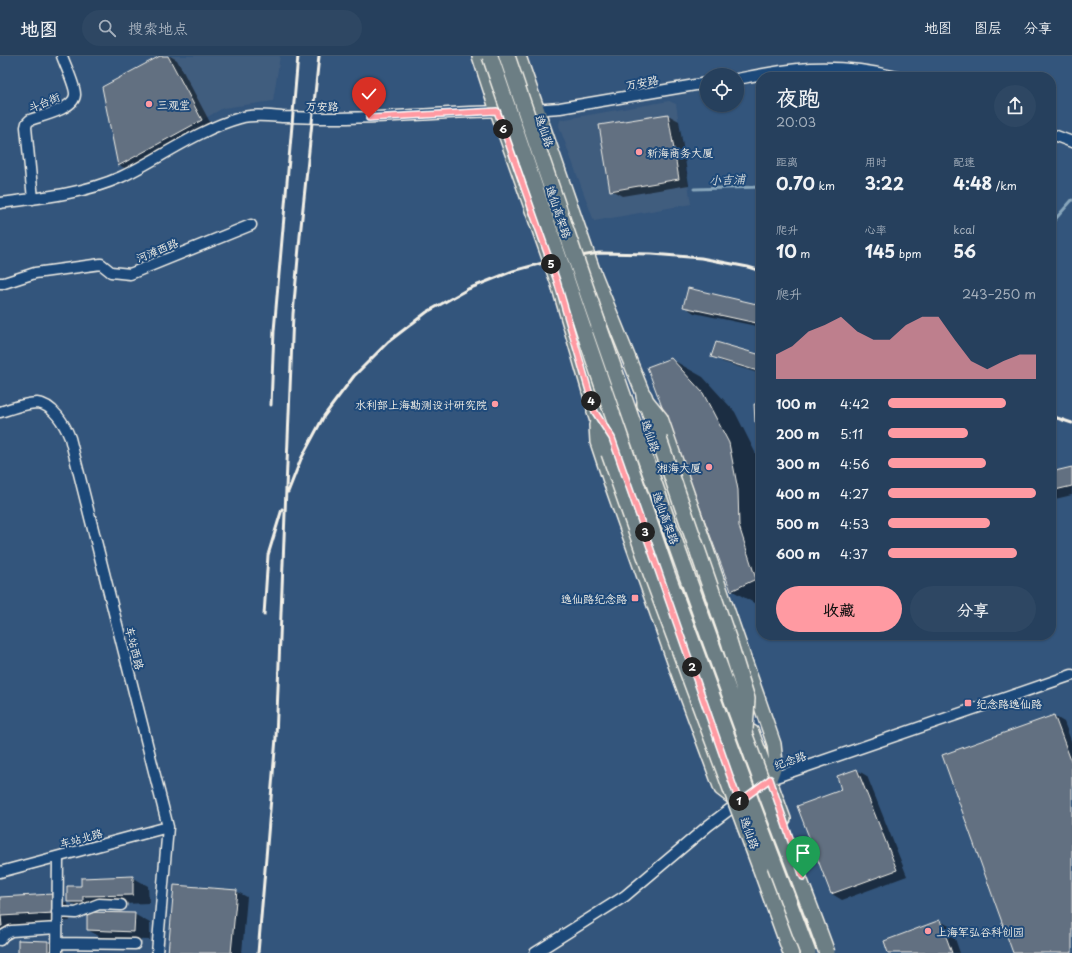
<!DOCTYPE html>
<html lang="zh">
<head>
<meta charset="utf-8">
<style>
	:root { --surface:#26405d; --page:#2e4763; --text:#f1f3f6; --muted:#a4afbc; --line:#425972; --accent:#ff9aa2 }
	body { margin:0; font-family:"Playpen Sans","LXGW WenKai TC",sans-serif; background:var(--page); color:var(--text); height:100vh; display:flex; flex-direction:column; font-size:15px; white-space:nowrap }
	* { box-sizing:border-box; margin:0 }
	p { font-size:13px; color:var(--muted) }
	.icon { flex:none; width:22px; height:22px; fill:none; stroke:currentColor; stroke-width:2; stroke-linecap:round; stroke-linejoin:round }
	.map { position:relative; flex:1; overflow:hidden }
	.drawer { position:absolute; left:756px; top:16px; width:300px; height:568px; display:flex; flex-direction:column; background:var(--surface); border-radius:16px; box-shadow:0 1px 3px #0004,0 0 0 1px var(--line) }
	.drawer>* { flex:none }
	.controls { position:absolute; left:700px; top:12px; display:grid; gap:8px }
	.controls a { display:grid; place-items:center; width:44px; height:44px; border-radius:50%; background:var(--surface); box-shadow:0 1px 3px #0004,0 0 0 1px var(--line); font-size:20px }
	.pin { position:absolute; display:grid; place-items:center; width:34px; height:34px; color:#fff; margin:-41px -17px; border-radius:50% 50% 50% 0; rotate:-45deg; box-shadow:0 0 4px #0007 }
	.pin .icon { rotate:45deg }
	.km { position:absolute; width:20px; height:20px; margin:-10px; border-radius:50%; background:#222; color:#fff; font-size:11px; line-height:20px; text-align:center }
	.round { display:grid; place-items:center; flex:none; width:42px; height:42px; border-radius:21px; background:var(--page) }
	.headline { display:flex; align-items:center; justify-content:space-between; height:68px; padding:0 20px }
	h1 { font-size:22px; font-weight:700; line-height:30px }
	.stats { display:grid; grid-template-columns:repeat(3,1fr); gap:6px; height:68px; padding:4px 20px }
	.stats div { display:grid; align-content:center }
	.stats b { font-size:17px; font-weight:700 }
	.stats small { font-size:11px; font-weight:400 }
	.stats p { font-size:11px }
	.chart { height:112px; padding:8px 20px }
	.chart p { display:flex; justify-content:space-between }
	.chart svg { width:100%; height:72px; margin-top:4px; fill:var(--accent); opacity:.7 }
	.primary-button { display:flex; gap:8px; margin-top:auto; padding:8px 20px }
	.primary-button a { flex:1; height:46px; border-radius:24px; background:var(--accent); color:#111; font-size:16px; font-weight:700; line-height:46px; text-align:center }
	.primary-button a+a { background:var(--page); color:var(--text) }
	ul { padding:0 20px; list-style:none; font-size:13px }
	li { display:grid; grid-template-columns:64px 48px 1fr; align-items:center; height:30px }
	li i { height:10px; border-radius:5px; background:var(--accent) }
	header { display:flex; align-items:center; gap:24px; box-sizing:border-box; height:56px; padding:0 20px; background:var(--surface); border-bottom:1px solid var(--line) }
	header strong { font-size:19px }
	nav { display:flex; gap:22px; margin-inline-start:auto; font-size:14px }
	.search { width:280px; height:36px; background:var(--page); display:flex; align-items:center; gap:10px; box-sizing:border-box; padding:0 14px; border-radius:22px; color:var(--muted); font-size:15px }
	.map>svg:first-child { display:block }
	.built { fill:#415d7e }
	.shadow { fill:#0007 }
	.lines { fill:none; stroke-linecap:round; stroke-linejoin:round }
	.stream { stroke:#88a6bb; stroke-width:3 }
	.building { fill:#627081; stroke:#f4f1e8 }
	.minor-casing { stroke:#f4f1e8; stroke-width:13 }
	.major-casing { stroke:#f4f1e8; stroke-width:16 }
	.highway-casing { stroke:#f4f1e8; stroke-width:18 }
	.minor { stroke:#1f4a7a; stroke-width:10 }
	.major { stroke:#6c7e84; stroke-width:13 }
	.highway { stroke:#6c7e84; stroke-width:15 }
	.rail { stroke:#f4f1e8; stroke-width:3 }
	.highway-bridge-casing { stroke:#f4f1e8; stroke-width:18; stroke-linecap:butt }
	.highway-bridge { stroke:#6c7e84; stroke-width:15 }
	.route-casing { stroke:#fff; stroke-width:8 }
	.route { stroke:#ff9aa2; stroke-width:5 }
	.poi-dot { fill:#ff9aa2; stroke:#1f4a7a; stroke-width:1.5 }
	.labels { text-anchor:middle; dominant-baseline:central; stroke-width:4; stroke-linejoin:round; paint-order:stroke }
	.street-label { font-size:11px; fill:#f4f1e8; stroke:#1f4a7a }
	.poi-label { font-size:11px; fill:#f4f1e8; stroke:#1f4a7a; text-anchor:start }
	.water-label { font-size:12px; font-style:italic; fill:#d9dedd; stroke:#1f4a7a }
</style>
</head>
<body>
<header>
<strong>地图</strong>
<div class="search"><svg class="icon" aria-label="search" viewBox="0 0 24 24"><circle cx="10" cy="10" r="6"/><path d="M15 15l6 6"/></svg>搜索地点</div>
<nav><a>地图</a><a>图层</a><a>分享</a></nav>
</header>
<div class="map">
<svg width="1072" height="897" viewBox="0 0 1072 897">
	<rect width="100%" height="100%" fill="#33557c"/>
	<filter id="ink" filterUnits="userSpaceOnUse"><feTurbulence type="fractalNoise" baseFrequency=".025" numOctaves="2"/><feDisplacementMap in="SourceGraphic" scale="8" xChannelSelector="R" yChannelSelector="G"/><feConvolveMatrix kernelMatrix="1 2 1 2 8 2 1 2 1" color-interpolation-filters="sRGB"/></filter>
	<g filter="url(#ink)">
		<path class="built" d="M 168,0 L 280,0 L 273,45 L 223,52 L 202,64 Z
			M 669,45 L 676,48 L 691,148 L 594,165 L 559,70 L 560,64 Z"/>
		<path class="shadow" d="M 162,0 L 170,0 L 177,4 L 212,70 L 130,115 L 119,109 Z
			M 668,59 L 679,65 L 689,129 L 622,140 L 611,134 Z
			M 684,250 L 761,250 L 761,271 L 694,257 Z
			M 716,287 L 761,299 L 761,318 L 723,306 L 712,300 Z
			M 671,303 L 703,321 L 735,356 L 760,406 L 761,551 L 731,534 Z
			M 1072,412 L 1072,439 L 1051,444 L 1051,417 Z
			M 1054,660 L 1064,666 L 1072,687 L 1072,897 L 1014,897 Z
			M 857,714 L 867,720 L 907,820 L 842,844 L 832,838 L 843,735 Z
			M 132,821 L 148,830 L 149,847 L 98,849 L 98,854 L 84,855 L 68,845 L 82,831 Z
			M 236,835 L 247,841 L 242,897 L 169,897 Z
			M 53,839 L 68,848 L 70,865 L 17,869 L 18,879 L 0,880 L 0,852 Z
			M 134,858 L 150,867 L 150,884 L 104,883 L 88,874 Z
			M 940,865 L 951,871 L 960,897 L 889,897 Z
			M 19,885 L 48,886 L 64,895 L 64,897 L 19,897 Z"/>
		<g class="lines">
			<path class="stream" d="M 694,133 L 761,131
				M 1051,168 L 1072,144"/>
		</g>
		<path class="building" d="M 160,0 L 168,0 L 202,64 L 118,110 L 102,31 Z
			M 668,58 L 679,123 L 610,135 L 599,69 Z
			M 688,232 L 761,249 L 761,268 L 683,251 Z
			M 716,286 L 761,299 L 761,316 L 711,301 Z
			M 671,302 L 703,337 L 729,387 L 738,434 L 739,470 L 756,523 L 731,535 L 647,311 Z
			M 754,348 L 761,348 L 761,367 L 755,366 Z
			M 1072,411 L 1072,430 L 1051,435 L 1051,416 Z
			M 1054,659 L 1072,707 L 1072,897 L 1013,897 L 942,699 Z
			M 857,713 L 897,814 L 831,838 L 797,750 L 841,734 L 837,720 Z
			M 133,820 L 133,839 L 83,840 L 83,846 L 67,846 L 67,830 L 81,830 L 81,822 Z
			M 174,829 L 237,834 L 231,897 L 168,897 Z
			M 53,838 L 54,857 L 1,860 L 2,870 L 0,870 L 0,841 Z
			M 87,856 L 135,857 L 134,876 L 87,874 Z
			M 940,864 L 952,897 L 888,897 L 884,885 Z
			M 18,884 L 48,885 L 48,897 L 18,897 Z"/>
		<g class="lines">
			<defs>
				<path id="minor" d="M 737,23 C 757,19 778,15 798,13 C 831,10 864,13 897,21
					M 532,54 L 560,52 L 707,27
					M 1051,78 L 1072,86
					M 33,143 L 26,71 L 27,67 L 30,64 C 41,60 74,53 75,39 C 76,31 65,9 62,0
					M 0,147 C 40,142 83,138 121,121 C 159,103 199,73 240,62 C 253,58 268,60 282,61 C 298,61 314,62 330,62 C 388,62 445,56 502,55
					M 0,227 L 4,227 L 35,217 L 101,208 L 111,216 L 130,218 L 251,169
					M 0,356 C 10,353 26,347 37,347 C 53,348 65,369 70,382 L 168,771 L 157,897
					M 0,816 L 168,771
					M 57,856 L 76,857 L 99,848 L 121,849
					M 0,884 L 4,879 L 11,875 L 57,872
					M 57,887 L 135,888
					M 57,897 L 58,801
					M 535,897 L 625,840 L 709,769 L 770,723 L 1072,619"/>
				<path id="major" d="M 479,0 L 497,55 L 557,225 L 595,356 L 612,382 L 635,449
					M 519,0 L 593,214 L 644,340 L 644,349
					M 648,346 L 661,362 L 774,688 L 776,707 L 770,723
					M 596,369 L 597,386 L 610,425 L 677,614 L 721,733 L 738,746
					M 656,398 L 735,628
					M 752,676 L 784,763"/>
				<path id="highway" d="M 644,340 L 659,383
					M 595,356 L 609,397
					M 760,811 L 791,897"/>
			</defs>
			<use href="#minor" class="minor-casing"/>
			<use href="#major" class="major-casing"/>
			<use href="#highway" class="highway-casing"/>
			<use href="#minor" class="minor"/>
			<use href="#major" class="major"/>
			<use href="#highway" class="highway"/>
			<path class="rail" d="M 271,349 L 274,275 L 298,0
				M 1051,360 L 1072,367
				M 288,436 L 301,403 L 324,360 L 354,320 L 388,286 L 427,256 L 468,233 L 513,215 L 550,205 L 599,197 L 652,198 L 701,202 L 748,211 L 761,215
				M 264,559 L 268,499 L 282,453
				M 258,897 L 276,682 L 293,258 L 300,180 L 319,0"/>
			<defs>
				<path id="highway-bridge" d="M 490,0 L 666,515 L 744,727 L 808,897
					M 507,0 C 585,233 666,465 751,696 C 775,763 803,830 827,897
					M 659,383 L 729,585 L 747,643 L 745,673
					M 609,397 L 653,523 L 760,811"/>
			</defs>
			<use href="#highway-bridge" class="highway-bridge-casing"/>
			<use href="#highway-bridge" class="highway-bridge"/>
		</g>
	</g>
	<g class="lines" filter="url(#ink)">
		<defs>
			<path id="route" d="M 369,62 L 497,55 L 557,225 L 595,356 L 612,382 L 739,746 L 770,723 L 803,821"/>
		</defs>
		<use href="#route" class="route-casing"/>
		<use href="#route" class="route"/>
	</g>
	<g class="poi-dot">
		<circle cx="149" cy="48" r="4"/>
		<circle cx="639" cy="96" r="4"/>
		<circle cx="495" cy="348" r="4"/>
		<circle cx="709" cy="411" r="4"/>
		<rect x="631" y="538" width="8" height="8" rx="2"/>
		<rect x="964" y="643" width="8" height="8" rx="2"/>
		<circle cx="928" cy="875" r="4"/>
	</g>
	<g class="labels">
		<g class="street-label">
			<text transform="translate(642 26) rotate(-10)">万安路</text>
			<text transform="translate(44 46) rotate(-22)">斗台街</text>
			<text transform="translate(322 50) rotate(1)">万安路</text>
			<text transform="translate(545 75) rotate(71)">逸仙路</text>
			<text transform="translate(559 156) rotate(71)">逸仙高架路</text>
			<text transform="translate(157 194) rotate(-22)">河滩西路</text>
			<text transform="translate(651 380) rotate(72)">逸仙路</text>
			<text transform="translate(666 462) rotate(70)">逸仙高架路</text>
			<text transform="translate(135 592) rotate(76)">车站西路</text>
			<text transform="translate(790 704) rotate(-19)">纪念路</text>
			<text transform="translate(750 777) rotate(70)">逸仙路</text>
			<text transform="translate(81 782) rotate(-15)">车站北路</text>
		</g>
		<g class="poi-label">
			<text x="157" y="48">三观堂</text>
			<text x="647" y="96">新海商务大厦</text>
			<text x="487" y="348" text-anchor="end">水利部上海勘测设计研究院</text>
			<text x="701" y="411" text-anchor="end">湘海大厦</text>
			<text x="627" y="542" text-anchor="end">逸仙路纪念路</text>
			<text x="976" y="647">纪念路逸仙路</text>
			<text x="936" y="875">上海军弘谷科创园</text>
		</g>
		<g class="water-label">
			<text transform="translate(727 123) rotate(-2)">小吉浦</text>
		</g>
	</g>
</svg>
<div class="controls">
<a><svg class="icon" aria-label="locate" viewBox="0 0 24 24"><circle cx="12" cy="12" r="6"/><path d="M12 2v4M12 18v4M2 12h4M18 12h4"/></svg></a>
</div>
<div class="pin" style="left:803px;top:821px;background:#1e9e55"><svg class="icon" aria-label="arrive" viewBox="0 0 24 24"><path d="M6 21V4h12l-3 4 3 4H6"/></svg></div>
<div class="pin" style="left:369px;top:62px;background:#d93025"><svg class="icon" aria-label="check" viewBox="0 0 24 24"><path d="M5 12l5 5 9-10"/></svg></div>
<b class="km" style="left:739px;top:745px">1</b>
<b class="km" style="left:692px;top:611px">2</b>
<b class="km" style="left:645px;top:476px">3</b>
<b class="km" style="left:591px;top:345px">4</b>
<b class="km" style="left:551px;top:208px">5</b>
<b class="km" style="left:503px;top:73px">6</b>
<section class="drawer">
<div class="headline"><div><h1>夜跑</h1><p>20:03</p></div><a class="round"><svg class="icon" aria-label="share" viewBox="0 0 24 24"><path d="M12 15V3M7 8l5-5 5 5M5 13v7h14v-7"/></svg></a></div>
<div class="stats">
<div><p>距离</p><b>0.70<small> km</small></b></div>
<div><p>用时</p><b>3:22</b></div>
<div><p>配速</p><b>4:48<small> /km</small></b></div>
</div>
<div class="stats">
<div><p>爬升</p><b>10<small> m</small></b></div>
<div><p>心率</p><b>145<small> bpm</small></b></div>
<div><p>kcal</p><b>56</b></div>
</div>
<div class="chart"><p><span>爬升</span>243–250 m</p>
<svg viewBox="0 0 160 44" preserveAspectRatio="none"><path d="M0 44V29L10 24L20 15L30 11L40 6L50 15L60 20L70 20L80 11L90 6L100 6L110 20L120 33L130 38L140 33L150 29L160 29V44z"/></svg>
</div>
<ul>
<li><b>100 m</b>4:42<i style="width:80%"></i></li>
<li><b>200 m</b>5:11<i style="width:54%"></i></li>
<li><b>300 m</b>4:56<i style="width:66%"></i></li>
<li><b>400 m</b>4:27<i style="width:100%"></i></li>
<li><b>500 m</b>4:53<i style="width:69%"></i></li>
<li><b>600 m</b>4:37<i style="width:87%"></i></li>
</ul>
<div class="primary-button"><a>收藏</a><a>分享</a></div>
</section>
</div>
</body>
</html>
